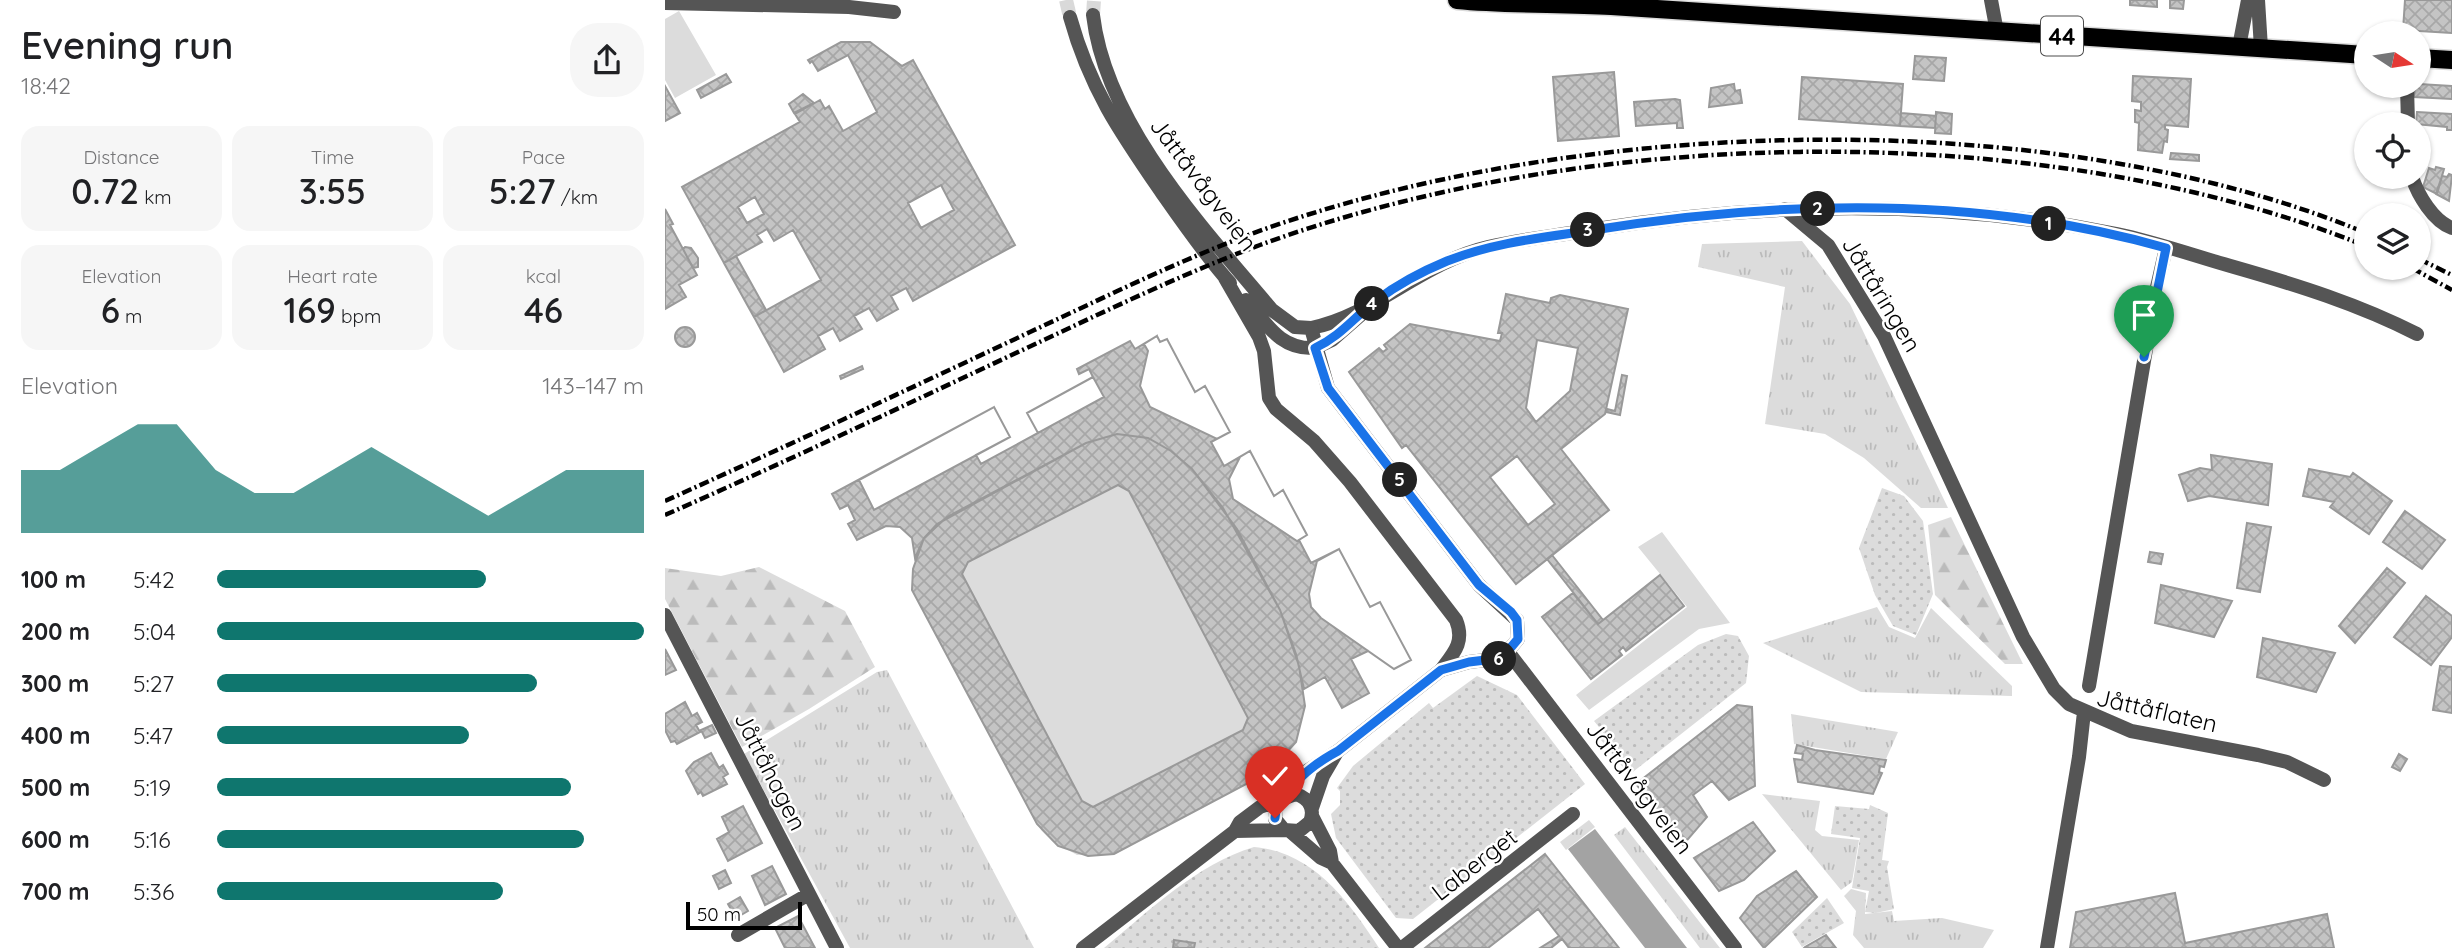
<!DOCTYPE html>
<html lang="en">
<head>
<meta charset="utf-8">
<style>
	:root { --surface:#fff; --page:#f6f6f6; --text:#202124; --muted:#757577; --accent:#0f766e }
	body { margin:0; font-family:Quicksand,sans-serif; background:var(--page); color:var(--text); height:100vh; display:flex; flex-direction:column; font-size:26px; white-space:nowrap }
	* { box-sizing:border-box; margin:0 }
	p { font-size:23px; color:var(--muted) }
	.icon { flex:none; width:38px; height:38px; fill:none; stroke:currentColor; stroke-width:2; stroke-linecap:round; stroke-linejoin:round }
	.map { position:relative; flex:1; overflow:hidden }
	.panel { display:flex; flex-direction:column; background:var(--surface); width:665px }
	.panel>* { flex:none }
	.needle { width:46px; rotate:102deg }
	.tools { position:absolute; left:1689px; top:21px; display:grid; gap:14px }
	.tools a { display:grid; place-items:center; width:77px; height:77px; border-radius:50%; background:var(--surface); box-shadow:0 2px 5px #0004; font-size:35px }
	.scale { position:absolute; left:21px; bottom:18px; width:116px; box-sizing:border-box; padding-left:7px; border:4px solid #000; border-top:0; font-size:19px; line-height:24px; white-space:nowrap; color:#000; -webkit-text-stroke:5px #fff; paint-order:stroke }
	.pin { position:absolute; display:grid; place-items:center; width:60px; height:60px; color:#fff; margin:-72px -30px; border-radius:50% 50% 50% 0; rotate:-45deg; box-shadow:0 0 7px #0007 }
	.pin .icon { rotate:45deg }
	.km { position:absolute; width:35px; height:35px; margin:-18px; border-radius:50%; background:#222; color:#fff; font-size:19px; line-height:35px; text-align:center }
	.round { display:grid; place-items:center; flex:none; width:74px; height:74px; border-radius:28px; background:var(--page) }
	.head { display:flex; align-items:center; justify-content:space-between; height:119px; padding:0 21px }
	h1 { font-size:38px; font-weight:600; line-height:52px }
	.stats { display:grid; grid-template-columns:repeat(3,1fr); gap:10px; height:119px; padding:7px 21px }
	.stats div { display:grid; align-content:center; border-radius:18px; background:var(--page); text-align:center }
	.stats b { font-size:35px; font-weight:600 }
	.stats small { font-size:19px; font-weight:400 }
	.stats p { font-size:19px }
	.chart { height:196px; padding:14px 21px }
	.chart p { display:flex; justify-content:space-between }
	.chart svg { width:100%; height:126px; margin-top:7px; fill:var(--accent); opacity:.7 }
	ul { padding:0 21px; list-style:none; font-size:23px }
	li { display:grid; grid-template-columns:112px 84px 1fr; align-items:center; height:52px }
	li i { height:18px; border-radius:9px; background:var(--accent) }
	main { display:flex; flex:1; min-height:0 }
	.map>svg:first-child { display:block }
	.grass { fill:url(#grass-tufts) }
	.forest { fill:url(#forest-firs) }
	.park { fill:url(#park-dots) }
	.garden { fill:#dcdcdc }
	.water { fill:#a3a3a3 }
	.building { fill:url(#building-cross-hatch); stroke:#999; stroke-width:2; fill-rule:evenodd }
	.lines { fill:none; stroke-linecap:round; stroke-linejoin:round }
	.tertiary-tunnel { stroke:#d9d9d9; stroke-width:14; stroke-dasharray:14 7; stroke-linecap:butt }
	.primary-casing { stroke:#dbdbdb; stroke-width:21 }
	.minor { stroke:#555; stroke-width:14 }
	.tertiary { stroke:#555; stroke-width:14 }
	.primary { stroke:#000; stroke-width:18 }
	.rail { stroke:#000; stroke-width:4.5; stroke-dasharray:10 3.5 2 3.5; stroke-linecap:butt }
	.route-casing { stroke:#fff; stroke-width:14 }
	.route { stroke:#1a73e8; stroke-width:9 }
	.labels { text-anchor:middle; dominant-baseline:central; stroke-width:5; stroke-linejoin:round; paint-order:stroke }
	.shield { fill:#fff; stroke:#4c4c4c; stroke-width:2 }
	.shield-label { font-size:23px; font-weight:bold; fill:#000 }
	.street-label { font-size:24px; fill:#000; stroke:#fff }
</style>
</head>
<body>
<main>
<section class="panel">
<div class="head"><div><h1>Evening run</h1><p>18:42</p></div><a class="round"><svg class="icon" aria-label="share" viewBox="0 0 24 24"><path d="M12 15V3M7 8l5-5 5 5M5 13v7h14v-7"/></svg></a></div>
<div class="stats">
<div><p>Distance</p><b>0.72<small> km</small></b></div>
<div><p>Time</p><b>3:55</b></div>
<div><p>Pace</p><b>5:27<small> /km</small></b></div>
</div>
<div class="stats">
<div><p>Elevation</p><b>6<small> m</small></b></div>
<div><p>Heart rate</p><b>169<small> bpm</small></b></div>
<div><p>kcal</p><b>46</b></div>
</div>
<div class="chart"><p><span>Elevation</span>143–147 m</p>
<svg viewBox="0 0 160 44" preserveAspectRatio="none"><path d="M0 44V22L10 22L20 14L30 6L40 6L50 22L60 30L70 30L80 22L90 14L100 22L110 30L120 38L130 30L140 22L150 22L160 22V44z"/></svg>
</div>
<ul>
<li><b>100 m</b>5:42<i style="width:63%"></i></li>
<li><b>200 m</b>5:04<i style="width:100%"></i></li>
<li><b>300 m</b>5:27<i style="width:75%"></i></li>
<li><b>400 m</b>5:47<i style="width:59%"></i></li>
<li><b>500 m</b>5:19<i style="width:83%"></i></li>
<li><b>600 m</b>5:16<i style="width:86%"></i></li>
<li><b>700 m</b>5:36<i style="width:67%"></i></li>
</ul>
</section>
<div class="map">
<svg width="1787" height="948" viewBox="0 0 1787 948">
	<defs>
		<pattern id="grass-tufts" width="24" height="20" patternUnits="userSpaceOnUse" patternTransform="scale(1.75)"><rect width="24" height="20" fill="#dcdcdc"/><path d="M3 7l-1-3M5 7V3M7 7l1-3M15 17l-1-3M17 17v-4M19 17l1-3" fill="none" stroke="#bbb"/></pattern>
		<pattern id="forest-firs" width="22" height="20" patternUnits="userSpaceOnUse" patternTransform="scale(1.75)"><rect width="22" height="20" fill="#dcdcdc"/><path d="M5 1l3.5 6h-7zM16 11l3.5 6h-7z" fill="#bbb"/></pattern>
		<pattern id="park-dots" width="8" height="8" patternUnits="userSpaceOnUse" patternTransform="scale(1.75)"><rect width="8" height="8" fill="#dcdcdc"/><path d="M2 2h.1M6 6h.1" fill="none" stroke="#bbb" stroke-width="1.8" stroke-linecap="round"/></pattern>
		<pattern id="building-cross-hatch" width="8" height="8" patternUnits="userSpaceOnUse" patternTransform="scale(1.75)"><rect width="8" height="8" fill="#c4c4c4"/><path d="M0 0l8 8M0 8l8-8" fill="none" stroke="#a7a7a7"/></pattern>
	</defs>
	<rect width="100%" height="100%" fill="#fff"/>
	<path class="grass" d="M 1137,241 L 1185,304 L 1283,508 L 1256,508 L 1199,458 L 1160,434 L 1100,424 L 1120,287 L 1033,267 L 1037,244 Z
		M 1212,607 L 1224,627 L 1250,638 L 1266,608 L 1347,686 L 1347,696 L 1196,692 L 1098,643 Z
		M 222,670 L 369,948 L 185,948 L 79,754 L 212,672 Z
		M 1126,714 L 1233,732 L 1221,759 L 1129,744 Z
		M 1097,794 L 1155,801 L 1150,830 L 1157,836 L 1194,840 L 1187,882 L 1176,890 Z
		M 924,820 L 930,827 L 901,850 L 895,842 Z
		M 960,827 L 1055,948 L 1035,948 L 949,835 Z
		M 1186,889 L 1201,893 L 1200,914 L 1227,911 L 1229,921 L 1277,918 L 1329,930 L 1318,948 L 1199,948 L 1188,935 L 1191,911 L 1179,896 Z"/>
	<path class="forest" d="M 1286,517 L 1358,664 L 1340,664 L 1270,595 L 1263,525 Z
		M 94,567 L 180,611 L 210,667 L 144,709 L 77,747 L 0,599 L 0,568 L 56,576 Z"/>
	<path class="park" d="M 1217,488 L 1239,496 L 1258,521 L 1268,594 L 1251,635 L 1228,626 L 1210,595 L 1194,548 Z
		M 1061,634 L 1073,636 L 1084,656 L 1081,683 L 964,775 L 936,740 L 938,732 L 929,721 L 1033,645 Z
		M 812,676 L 852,695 L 920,784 L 748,919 L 731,918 L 671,838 L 666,814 L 675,805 L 675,791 L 672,788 L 688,766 L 764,703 L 768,708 Z
		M 1205,805 L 1223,813 L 1217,860 L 1224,861 L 1222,867 L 1229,909 L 1211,913 L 1200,912 L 1204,891 L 1187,888 L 1195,838 L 1166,834 L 1170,806 L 1204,809 Z
		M 589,847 C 648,852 683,900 714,948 L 439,948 C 484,911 532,864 589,847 Z
		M 1162,898 L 1179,923 L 1137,947 L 1127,932 Z"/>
	<path class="garden" d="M 14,11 L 51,75 L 10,98 L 0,80 L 0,19 Z
		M 421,443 L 558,508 L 615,610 L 637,677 L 640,706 L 631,742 L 604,772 L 449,854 L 412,855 L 387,841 L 376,830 L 247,590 L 253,550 L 272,524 Z
		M 997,532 L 1065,623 L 1034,629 L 924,710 L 911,695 L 1022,607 L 973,547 Z"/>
	<path class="water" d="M 930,829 L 1022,948 L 980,948 L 903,849 Z"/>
	<path class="building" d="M 1465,0 L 1492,0 L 1492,7 L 1465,5 Z
		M 1505,0 L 1519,0 L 1518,9 L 1505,8 Z
		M 1740,0 L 1787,0 L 1787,33 L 1738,30 Z
		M 176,42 L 205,42 L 237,66 L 248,60 L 350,245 L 248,301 L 241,288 L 226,296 L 233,309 L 212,321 L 204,308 L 189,316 L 197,329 L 175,341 L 168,328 L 153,336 L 160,349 L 119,372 L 89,317 L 156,280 L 128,230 L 109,241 L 102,229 L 92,235 L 97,242 L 59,263 L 17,187 L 135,122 L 130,114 L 155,100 L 160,109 L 164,106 L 178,131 L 212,112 L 183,55 L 153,71 L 147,61 L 145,63 L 143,60 ZM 276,185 L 289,210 L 256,228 L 243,203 ZM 90,197 L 99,214 L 82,223 L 73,207 Z
		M 1250,56 L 1281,58 L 1279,81 L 1248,79 Z
		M 949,72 L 954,136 L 893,141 L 888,77 Z
		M 61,74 L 66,82 L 36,98 L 32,90 Z
		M 1468,76 L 1526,79 L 1523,127 L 1500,125 L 1500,129 L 1503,130 L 1502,142 L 1499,141 L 1497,153 L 1473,150 L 1474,123 L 1470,122 L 1470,110 L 1476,111 L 1476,102 L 1467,101 Z
		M 1137,77 L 1238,84 L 1235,126 L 1134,119 Z
		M 1069,84 L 1070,91 L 1075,90 L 1077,103 L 1044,107 L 1046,88 Z
		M 1754,84 L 1787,86 L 1787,99 L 1749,97 L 1750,86 Z
		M 0,86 L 15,113 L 0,121 Z
		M 138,94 L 149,103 L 129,113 L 124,104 Z
		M 1010,99 L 1015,100 L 1018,128 L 1012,128 L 1012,123 L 971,126 L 969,102 Z
		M 1271,112 L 1287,114 L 1286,134 L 1270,133 Z
		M 1752,112 L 1787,114 L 1787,130 L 1782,130 L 1782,127 L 1751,124 Z
		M 1236,113 L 1271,116 L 1270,128 L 1235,126 Z
		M 1506,153 L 1534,155 L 1534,161 L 1505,159 Z
		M 1771,167 L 1779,169 L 1772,194 L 1758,187 L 1764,168 L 1770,170 Z
		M 1784,174 L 1787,175 L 1784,201 L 1771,194 L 1777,176 L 1782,177 Z
		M 0,209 L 8,224 L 5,225 L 32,275 L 14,285 L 21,297 L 0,309 Z
		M 20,247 L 26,248 L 33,258 L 33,267 L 28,268 L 18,249 Z
		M 71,256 L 101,310 L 89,317 L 59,263 Z
		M 841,294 L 885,303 L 886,298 L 895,295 L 963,309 L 940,414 L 896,449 L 944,510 L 851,584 L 741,445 L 737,448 L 684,372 L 714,348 L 718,352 L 722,349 L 719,345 L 745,324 L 835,341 L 837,333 L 833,333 ZM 872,340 L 913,348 L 905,391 L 871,422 L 861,408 ZM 852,456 L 890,504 L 863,525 L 825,477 Z
		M10 337a10 10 0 1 1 20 0a10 10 0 1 1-20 0Z
		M 492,336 L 495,342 L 502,339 L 530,392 L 540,386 L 565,432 L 552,439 L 485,407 L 475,386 L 483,351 L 479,344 Z
		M 492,336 L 495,342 L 502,339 L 530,392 L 540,386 L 565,432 L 546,442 L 559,466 L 585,451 L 609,496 L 618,490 L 642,535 L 634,540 L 646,563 L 674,549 L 705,607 L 715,602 L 746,660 L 729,669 L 703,651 L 686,659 L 704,693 L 677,708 L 660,677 L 639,689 L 631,654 L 615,610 L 572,529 L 527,469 L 506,451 L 483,438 L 452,434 L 421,443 L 272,524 L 259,538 L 250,558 L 247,538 L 235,527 L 221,526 L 192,540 L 183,524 L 190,520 L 183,505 L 175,509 L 167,494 L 329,407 L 345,437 L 311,455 L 316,464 L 373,433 L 362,413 L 428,377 L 424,369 L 414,374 L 412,369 L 465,341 L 470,349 Z
		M 197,366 L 198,369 L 176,379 L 175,376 Z
		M 957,375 L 962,376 L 955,415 L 941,412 L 942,409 L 950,411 Z
		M 428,377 L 439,397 L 373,433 L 362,413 Z
		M 329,407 L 345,437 L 209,510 L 194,480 Z
		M 452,434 L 483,438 L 506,451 L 527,469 L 558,508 L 615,610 L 634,666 L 640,706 L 631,742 L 604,772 L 449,854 L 423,856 L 393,846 L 372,824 L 247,590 L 248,569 L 259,538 L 282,517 L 421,443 ZM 453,485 L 464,491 L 583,718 L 578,730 L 428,807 L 417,801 L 297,574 L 303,562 Z
		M 585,451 L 609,496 L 618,490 L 642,535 L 632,541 L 568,499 L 564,479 L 575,457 Z
		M 1546,455 L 1607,464 L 1603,505 L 1544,496 L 1523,501 L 1514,475 L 1535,468 L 1547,470 Z
		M 1644,469 L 1685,477 L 1688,473 L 1727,501 L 1704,534 L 1665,507 L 1669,502 L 1638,496 Z
		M 1740,511 L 1780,540 L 1757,569 L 1718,542 Z
		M 1582,523 L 1606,527 L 1595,592 L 1572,588 Z
		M 674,549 L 705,607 L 715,602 L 746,660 L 729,669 L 656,618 L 646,607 L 644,594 L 652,561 Z
		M 1485,552 L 1498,554 L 1496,564 L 1483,562 Z
		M 887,555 L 938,620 L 933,624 L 882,559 Z
		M 1722,568 L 1740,583 L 1690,643 L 1674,626 Z
		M 995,575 L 1019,606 L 961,651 L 958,647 L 954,651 L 957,655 L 926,679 L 877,617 L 908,593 L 933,624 Z
		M 1496,585 L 1567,601 L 1549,637 L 1490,623 Z
		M 1761,596 L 1787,616 L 1787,637 L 1766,665 L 1729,637 Z
		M 1598,638 L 1670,653 L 1651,692 L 1592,677 Z
		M 0,649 L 11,670 L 0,675 Z
		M 1775,666 L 1787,667 L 1787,713 L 1768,710 Z
		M 20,702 L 27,716 L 32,713 L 37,722 L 31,725 L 35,732 L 12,744 L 10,741 L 6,742 L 0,730 L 0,714 Z
		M 1072,705 L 1087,707 L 1090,786 L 1064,800 L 1047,781 L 1028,795 L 1042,817 L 1018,845 L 971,784 Z
		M 47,725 L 51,733 L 40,738 L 36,730 Z
		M 1132,745 L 1150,750 L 1221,760 L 1219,767 L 1215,766 L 1214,772 L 1217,773 L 1208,794 L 1133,782 L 1129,759 L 1137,760 L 1138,754 L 1130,753 Z
		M 46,753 L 54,768 L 58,765 L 63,774 L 58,777 L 62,784 L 38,796 L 36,792 L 33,794 L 21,771 L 29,762 Z
		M 1734,754 L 1742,759 L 1735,771 L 1727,767 Z
		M 78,806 L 97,843 L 63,861 L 52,839 L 64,832 L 57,817 Z
		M 1088,822 L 1110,851 L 1079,880 L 1054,891 L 1029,858 Z
		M 880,854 L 954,948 L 904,948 L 897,939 L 886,948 L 875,948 L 894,936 L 873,909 L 823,948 L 760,948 Z
		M 107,866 L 121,894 L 100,905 L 87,876 Z
		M 60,870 L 66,883 L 54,889 L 48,876 Z
		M 1131,871 L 1152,897 L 1099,948 L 1075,918 L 1092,896 Z
		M 1510,893 L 1520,943 L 1662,914 L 1669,948 L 1405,948 L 1411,912 Z
		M 75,897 L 83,911 L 71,918 L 63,904 Z
		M 133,916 L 150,948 L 120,948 L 110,928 Z
		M 1161,935 L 1171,948 L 1139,948 L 1140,947 Z
		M 509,940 L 530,943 L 529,948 L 508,948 Z"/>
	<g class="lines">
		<path class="tertiary-tunnel" d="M 401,0 L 405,17
			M 428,15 L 429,0"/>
		<defs>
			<path id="primary" d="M 792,0 C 844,5 894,3 946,6 L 1701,55
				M 1754,58 L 1787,60"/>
		</defs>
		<use href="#primary" class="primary-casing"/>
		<path class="minor" d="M 1326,0 L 1332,32
			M 1593,0 L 1596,48
			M 0,3 L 184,7 L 229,12
			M 1574,47 L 1583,0
			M 1742,86 L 1743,124
			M 1747,177 C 1753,195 1768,221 1787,228
			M 1120,209 L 1163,245 L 1219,336 L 1358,637 L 1389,689 L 1404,704 L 1466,731 L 1593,755 L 1622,762 L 1659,780
			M 646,328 C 708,316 758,262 823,247 C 856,239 891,236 925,230 C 1099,202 1279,199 1452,234 C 1491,242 1530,256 1569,267 C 1632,285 1693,304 1752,334
			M 650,348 L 667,340 L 699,312
			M 0,615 L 172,948
			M 1424,686 L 1490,296 L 1501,248
			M 623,794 L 631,778 L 673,751 L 776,670
			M 647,808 L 658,776 L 672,752
			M 647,816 L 665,851 L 667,863
			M 570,831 L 619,830
			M 626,832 L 656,858 L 667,863 L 733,948
			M 73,935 L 144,894
			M 418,948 L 570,831 L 575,822 L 595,807 L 631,794 C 645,799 650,809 645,822 L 634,831 L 619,830 L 610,819 L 612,803
			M 737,948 L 908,814
			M 1382,948 L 1414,757 L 1419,712"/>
		<path class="tertiary" d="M 428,15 C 441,125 538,228 607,310 L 630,327 L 646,328 L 663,388 L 814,585 L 852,620 L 853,639 L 837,658 L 804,662 L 776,670
			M 405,17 C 425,89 455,132 497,193 C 518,223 540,255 565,283
			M 560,278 L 594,337 L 599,351 L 604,398 L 611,409 L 649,441 L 685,482 L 791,620 C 800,642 789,653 776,670
			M 581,300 C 602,324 615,350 650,348
			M 844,653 L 1070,948"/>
		<use href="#primary" class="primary"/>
		<path class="rail" d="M 1754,259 L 1787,275
			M 1747,268 L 1787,290
			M 0,501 C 122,446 244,389 365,332 C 438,298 511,262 586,234 C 907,116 1383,101 1701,233
			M 0,515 C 123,461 244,403 366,346 C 441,311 517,274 595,245 C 922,125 1377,116 1701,246"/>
	</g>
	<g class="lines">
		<defs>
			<path id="route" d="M 610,818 L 612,803 C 633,780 643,767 673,751 L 776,670 L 804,662 L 837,658 L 853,639 L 852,620 L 846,612 L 814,585 L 663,388 L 650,348 C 676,336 690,316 712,300 C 733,284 758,271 782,261 C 827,243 874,238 922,231 C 1111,200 1315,195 1501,248 L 1479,357"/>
		</defs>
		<use href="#route" class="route-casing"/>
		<use href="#route" class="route"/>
	</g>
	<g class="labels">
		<rect class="shield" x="1376" y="16.5" width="42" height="39" rx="5"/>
		<g class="shield-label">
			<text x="1397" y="36">44</text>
		</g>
		<g class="street-label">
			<text transform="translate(539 184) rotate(53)">Jåttåvågveien</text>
			<text transform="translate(1217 294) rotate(59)">Jåttåringen</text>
			<text transform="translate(1492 710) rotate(13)">Jåttåflaten</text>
			<text transform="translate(106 771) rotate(63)">Jåttåhagen</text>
			<text transform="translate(975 787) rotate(53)">Jåttåvågveien</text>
			<text transform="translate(809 864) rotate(-38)">Laberget</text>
		</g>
	</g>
</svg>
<div class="tools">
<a><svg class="needle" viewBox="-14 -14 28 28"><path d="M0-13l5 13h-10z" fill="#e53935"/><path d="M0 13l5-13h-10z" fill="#757577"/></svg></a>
<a><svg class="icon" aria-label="locate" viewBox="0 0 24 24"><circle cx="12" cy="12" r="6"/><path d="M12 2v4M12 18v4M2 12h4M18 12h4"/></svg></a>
<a><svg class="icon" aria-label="layers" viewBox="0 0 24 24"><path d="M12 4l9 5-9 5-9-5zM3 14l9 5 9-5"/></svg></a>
</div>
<div class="scale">50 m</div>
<div class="pin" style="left:1479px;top:357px;background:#1e9e55"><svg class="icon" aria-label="arrive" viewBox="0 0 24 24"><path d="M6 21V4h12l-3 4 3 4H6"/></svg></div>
<div class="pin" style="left:610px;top:818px;background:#d93025"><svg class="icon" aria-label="check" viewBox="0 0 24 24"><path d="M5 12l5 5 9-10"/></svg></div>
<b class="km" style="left:1384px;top:224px">1</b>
<b class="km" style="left:1153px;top:209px">2</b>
<b class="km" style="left:923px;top:230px">3</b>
<b class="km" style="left:707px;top:304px">4</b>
<b class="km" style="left:735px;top:480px">5</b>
<b class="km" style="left:834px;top:659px">6</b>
</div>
</main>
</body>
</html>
